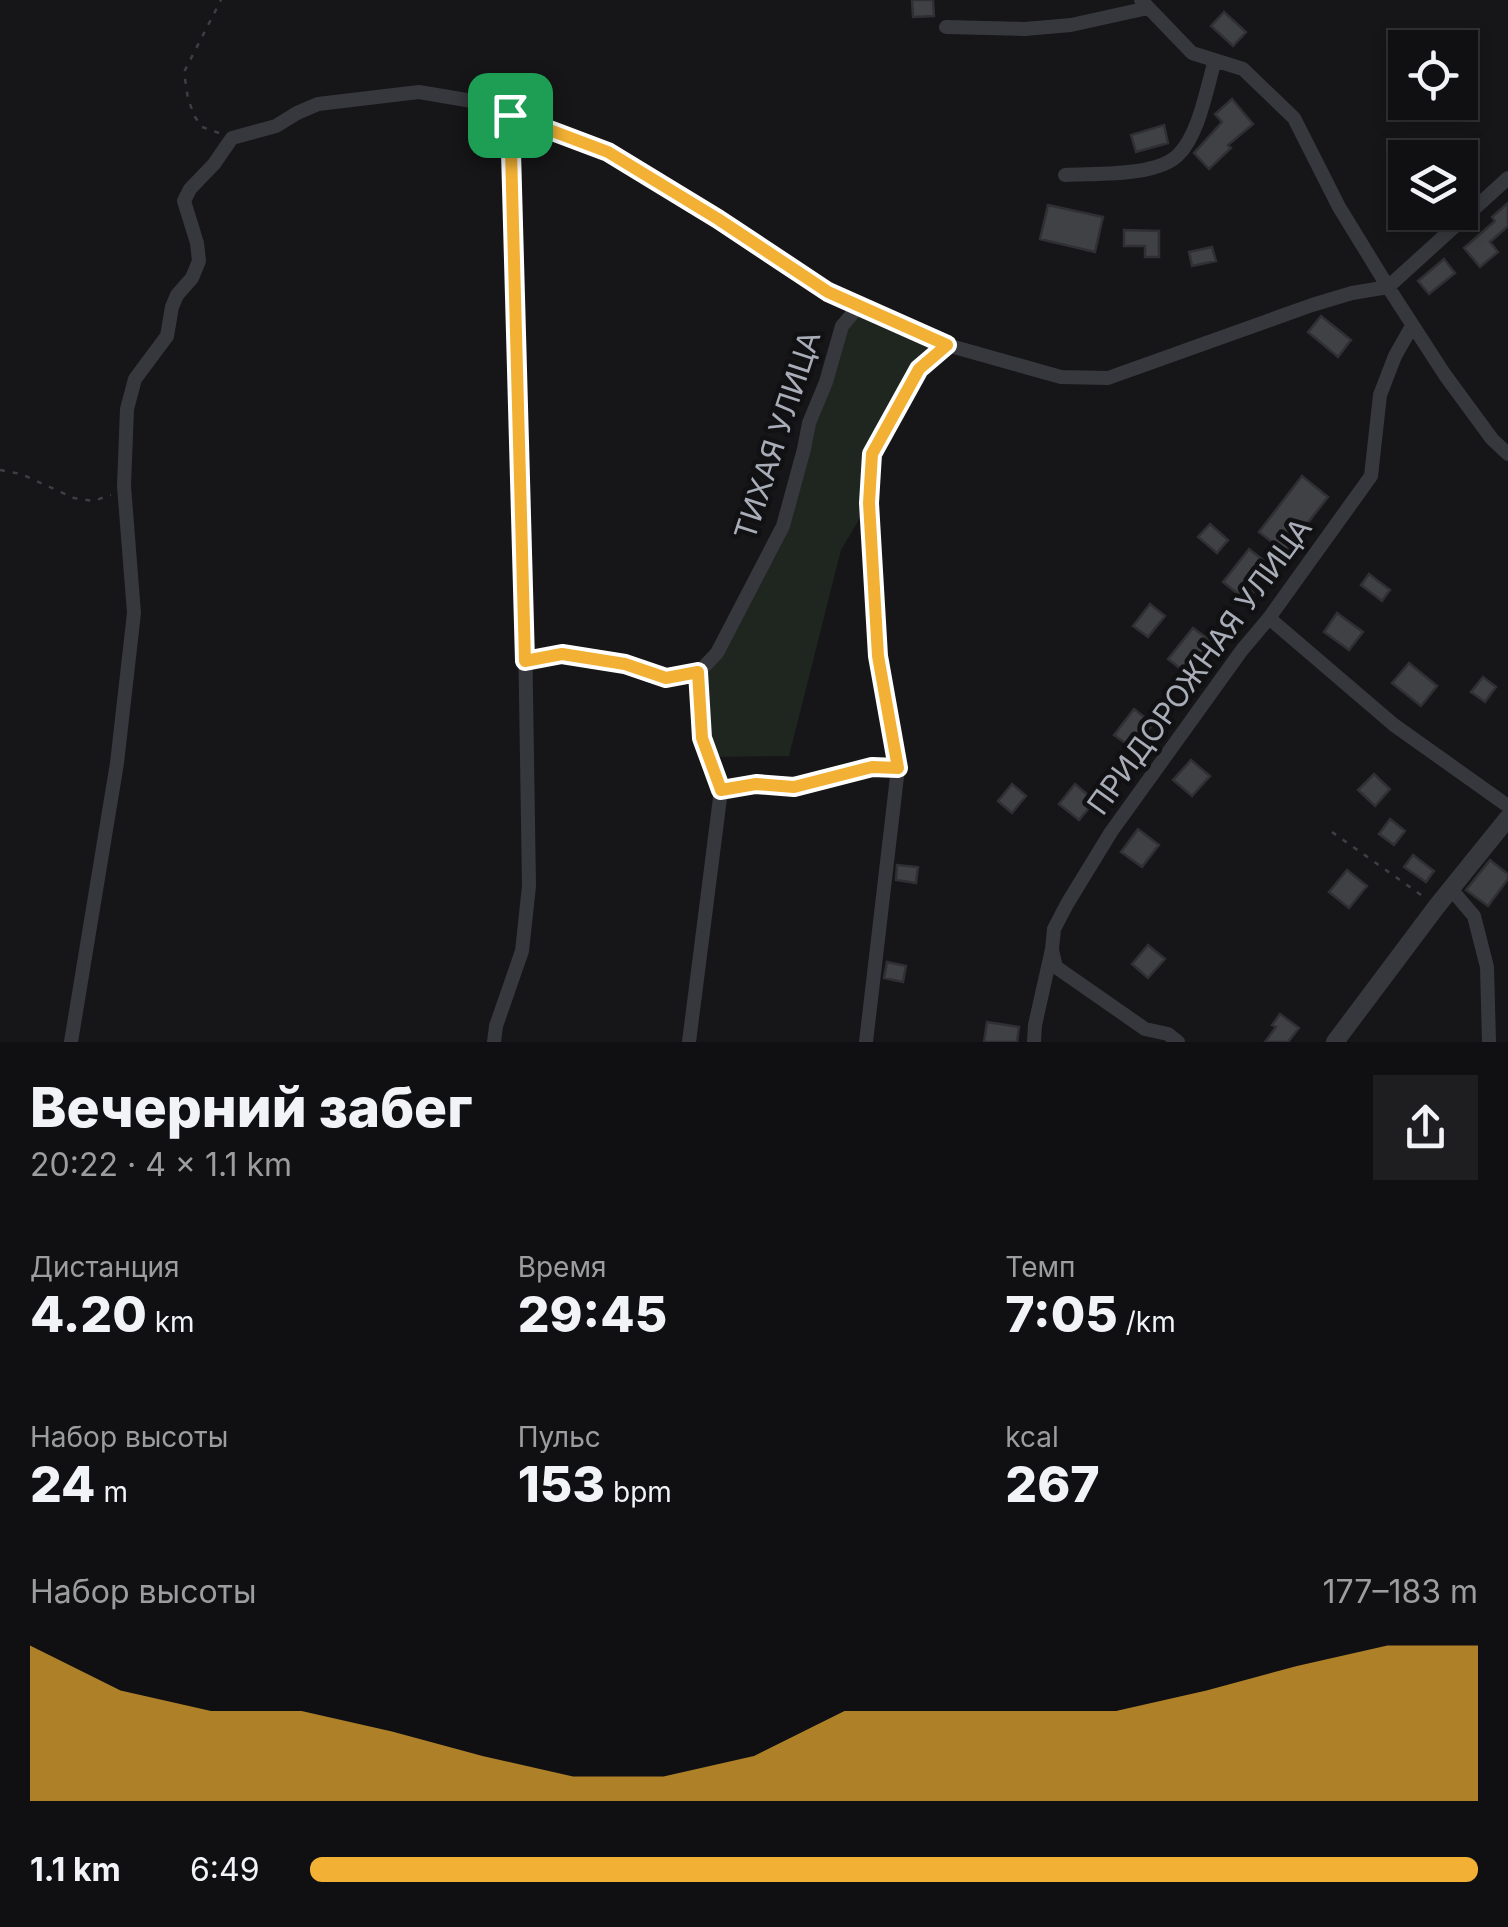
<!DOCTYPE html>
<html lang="ru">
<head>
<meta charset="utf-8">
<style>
	:root { --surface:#101012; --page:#1e1e20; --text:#f1f3f6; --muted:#9c9d9f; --line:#303032; --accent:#f2b134 }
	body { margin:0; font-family:Inter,sans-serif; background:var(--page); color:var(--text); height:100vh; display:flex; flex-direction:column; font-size:38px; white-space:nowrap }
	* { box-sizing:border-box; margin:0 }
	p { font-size:32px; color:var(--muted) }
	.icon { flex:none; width:55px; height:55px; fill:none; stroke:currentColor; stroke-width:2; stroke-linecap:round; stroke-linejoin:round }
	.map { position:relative; height:1042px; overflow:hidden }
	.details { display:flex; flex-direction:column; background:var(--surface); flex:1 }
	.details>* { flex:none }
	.fabs { position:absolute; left:1388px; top:30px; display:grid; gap:20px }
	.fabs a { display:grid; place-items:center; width:90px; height:90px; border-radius:0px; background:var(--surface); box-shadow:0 5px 15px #0003,0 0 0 2px var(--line); font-size:50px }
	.pin { position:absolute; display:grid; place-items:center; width:85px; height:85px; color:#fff; margin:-42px; border-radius:20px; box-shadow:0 5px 15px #0006 }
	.round { display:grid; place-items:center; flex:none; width:105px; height:105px; border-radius:0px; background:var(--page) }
	.overview { display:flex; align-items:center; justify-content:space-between; height:170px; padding:0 30px }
	h1 { font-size:55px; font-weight:800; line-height:75px }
	.stats { display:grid; grid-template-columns:repeat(3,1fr); gap:15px; height:170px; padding:10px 30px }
	.stats div { display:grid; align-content:center }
	.stats b { font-size:50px; font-weight:800 }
	.stats small { font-size:28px; font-weight:400 }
	.stats p { font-size:28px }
	.chart { height:280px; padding:20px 30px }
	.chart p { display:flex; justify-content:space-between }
	.chart svg { width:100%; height:180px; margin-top:10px; fill:var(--accent); opacity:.7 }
	ul { padding:0 30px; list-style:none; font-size:32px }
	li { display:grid; grid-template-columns:160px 120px 1fr; align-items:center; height:75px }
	li i { height:25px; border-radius:12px; background:var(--accent) }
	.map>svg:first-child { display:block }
	.green { fill:#1e261f }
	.building { fill:#404145; stroke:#303034; stroke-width:2.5 }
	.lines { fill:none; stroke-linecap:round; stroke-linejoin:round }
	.path { stroke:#3d3f44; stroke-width:2.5; stroke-dasharray:5 8; stroke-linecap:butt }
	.minor { stroke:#37383d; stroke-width:14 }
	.tertiary { stroke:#37383d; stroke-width:18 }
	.route-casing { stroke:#fff; stroke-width:20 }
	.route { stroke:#f2b134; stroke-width:12 }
	.labels { text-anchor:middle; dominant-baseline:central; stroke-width:9; stroke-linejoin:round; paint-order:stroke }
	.street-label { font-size:30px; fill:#a8adb8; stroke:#111113 }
</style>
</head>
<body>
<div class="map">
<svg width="1508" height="1042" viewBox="0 0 1508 1042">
	<rect width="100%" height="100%" fill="#161618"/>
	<path class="green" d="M 859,306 L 947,345 L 919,369 L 872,454 L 869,503 L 841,550 L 789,756 L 709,757 L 698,673 L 717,653 L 783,526 L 842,326 Z"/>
	<path class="building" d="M 912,0 L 933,0 L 934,16 L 913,17 Z
		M 1224,12 L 1246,32 L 1233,46 L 1211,26 Z
		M 1232,99 L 1253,124 L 1228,145 L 1231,148 L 1209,169 L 1194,153 L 1222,122 L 1215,114 Z
		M 1164,125 L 1168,143 L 1136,152 L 1131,135 Z
		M 1508,203 L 1508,226 L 1490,242 L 1498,252 L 1480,267 L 1464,248 L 1495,221 L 1492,217 Z
		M 1048,205 L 1103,217 L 1095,252 L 1040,239 Z
		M 1124,230 L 1159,231 L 1159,257 L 1145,257 L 1145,246 L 1124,246 Z
		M 1212,247 L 1216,261 L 1192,266 L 1189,252 Z
		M 1444,259 L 1455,273 L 1429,294 L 1418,281 Z
		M 1321,316 L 1351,340 L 1338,357 L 1308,332 Z
		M 1302,476 L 1328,497 L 1285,552 L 1259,532 Z
		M 1210,524 L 1228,540 L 1217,553 L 1198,537 Z
		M 1249,549 L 1272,567 L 1247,601 L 1223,582 Z
		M 1369,574 L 1390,590 L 1382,601 L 1361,585 Z
		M 1150,604 L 1165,616 L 1148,637 L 1133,626 Z
		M 1337,613 L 1363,632 L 1349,650 L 1324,632 Z
		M 1193,628 L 1211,641 L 1186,673 L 1168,659 Z
		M 1409,663 L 1437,686 L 1421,706 L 1392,683 Z
		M 1483,677 L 1496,687 L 1485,702 L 1471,692 Z
		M 1134,709 L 1153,724 L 1134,749 L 1114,735 Z
		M 1191,760 L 1210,776 L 1192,796 L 1173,780 Z
		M 1374,774 L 1390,789 L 1375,806 L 1358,790 Z
		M 1012,784 L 1026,796 L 1012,813 L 998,801 Z
		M 1075,784 L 1095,801 L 1079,820 L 1059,804 Z
		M 1390,819 L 1405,831 L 1394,845 L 1379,834 Z
		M 1138,829 L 1159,845 L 1142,867 L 1121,852 Z
		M 1413,855 L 1434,871 L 1426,882 L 1404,867 Z
		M 1490,860 L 1508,874 L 1508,879 L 1488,906 L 1466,890 Z
		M 897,865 L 918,867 L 916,883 L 896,880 Z
		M 1347,870 L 1367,886 L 1349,908 L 1329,892 Z
		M 1148,945 L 1165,959 L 1148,978 L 1132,964 Z
		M 887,962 L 906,966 L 903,982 L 884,978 Z
		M 1280,1014 L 1299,1028 L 1288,1042 L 1265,1042 L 1276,1027 L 1272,1025 Z
		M 987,1022 L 1019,1027 L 1017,1042 L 984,1042 Z"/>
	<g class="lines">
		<path class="path" d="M 219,133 L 202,127 L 195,117 L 188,99 L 184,72 L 221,0
			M 0,470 L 21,474 L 74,498 L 93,501 L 111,495
			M 1332,832 L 1424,897"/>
		<path class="minor" d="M 1141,0 L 1192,53 L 1243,69 L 1294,118 L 1339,207 L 1388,287 L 1445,375 L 1492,439 L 1508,454
			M 946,27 L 1025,29 L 1071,25 L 1148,8
			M 1065,175 C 1095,173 1156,177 1178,155 C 1199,135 1207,87 1215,60
			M 1269,618 L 1394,725 L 1508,806
			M 525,661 L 562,654 L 625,664 L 666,678 L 698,673
			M 721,790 L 756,784 L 794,787 L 871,767 L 898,768
			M 1451,889 L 1474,916 L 1487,967 L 1489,1042
			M 1052,950 L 1056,967 L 1145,1029 L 1168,1034 L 1178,1042
			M 71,1042 L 117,763 L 134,613 L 124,486 L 127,409 L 135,379 L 167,336 L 172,307 L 177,295 L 192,278 L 199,261 L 197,243 L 184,201 L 190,189 L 214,164 L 232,138 L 276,126 L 297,113 L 318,104 L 419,92 L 472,101 L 608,152 L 719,219 L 828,292 L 947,345 L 1061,377 L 1108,378 L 1312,305 L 1352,293 L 1388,287 L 1508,178
			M 494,1042 L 496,1026 L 522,951 L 529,886 L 525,631 L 510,115
			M 689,1042 L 721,790 L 702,738 L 697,694 L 698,673 L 717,653 L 783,526 L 804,449 L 809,423 L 826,382 L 842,326 L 859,306
			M 866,1042 L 898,768 L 878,656 L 869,503 L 872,454 L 919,369 L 947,345
			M 1034,1042 L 1035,1025 L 1052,949 L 1054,929 L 1067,904 L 1111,832 L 1242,650 L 1269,618 L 1371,476 L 1380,395 L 1395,356 L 1412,326"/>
		<path class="tertiary" d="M 1335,1042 L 1437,906 L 1508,818"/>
	</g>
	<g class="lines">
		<defs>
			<path id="route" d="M 510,115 L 608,152 L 718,219 L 828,292 L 947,345 L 919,369 L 872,454 L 869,503 L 878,656 L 898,768 L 872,767 L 794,787 L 756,784 L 721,790 L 702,738 L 698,672 L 666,678 L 625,664 L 562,654 L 525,661 Z"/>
		</defs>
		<use href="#route" class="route-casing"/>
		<use href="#route" class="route"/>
	</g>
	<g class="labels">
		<g class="street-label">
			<text transform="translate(777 435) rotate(-72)">ТИХАЯ УЛИЦА</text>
			<text transform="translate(1199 666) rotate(-54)">ПРИДОРОЖНАЯ УЛИЦА</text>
		</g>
	</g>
</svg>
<div class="fabs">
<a><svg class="icon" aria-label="locate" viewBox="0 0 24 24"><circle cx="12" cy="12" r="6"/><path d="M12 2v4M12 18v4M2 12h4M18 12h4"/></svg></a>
<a><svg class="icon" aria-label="layers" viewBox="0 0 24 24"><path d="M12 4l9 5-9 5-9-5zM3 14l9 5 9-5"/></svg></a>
</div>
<div class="pin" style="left:510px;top:115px;background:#1e9e55"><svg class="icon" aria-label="arrive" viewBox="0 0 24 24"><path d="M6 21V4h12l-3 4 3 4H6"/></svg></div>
</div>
<section class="details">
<div class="overview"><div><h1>Вечерний забег</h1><p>20:22 · 4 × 1.1 km</p></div><a class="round"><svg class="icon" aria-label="share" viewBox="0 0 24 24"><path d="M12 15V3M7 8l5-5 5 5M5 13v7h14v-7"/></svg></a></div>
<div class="stats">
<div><p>Дистанция</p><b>4.20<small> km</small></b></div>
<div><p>Время</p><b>29:45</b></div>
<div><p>Темп</p><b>7:05<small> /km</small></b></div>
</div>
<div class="stats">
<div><p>Набор высоты</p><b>24<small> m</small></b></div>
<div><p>Пульс</p><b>153<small> bpm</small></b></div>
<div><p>kcal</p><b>267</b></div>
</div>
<div class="chart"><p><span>Набор высоты</span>177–183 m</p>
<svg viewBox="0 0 160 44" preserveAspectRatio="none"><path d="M0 44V6L10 17L20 22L30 22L40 27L50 33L60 38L70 38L80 33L90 22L100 22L110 22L120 22L130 17L140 11L150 6L160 6V44z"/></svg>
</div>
<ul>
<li><b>1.1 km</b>6:49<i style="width:100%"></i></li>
</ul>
</section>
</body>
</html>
